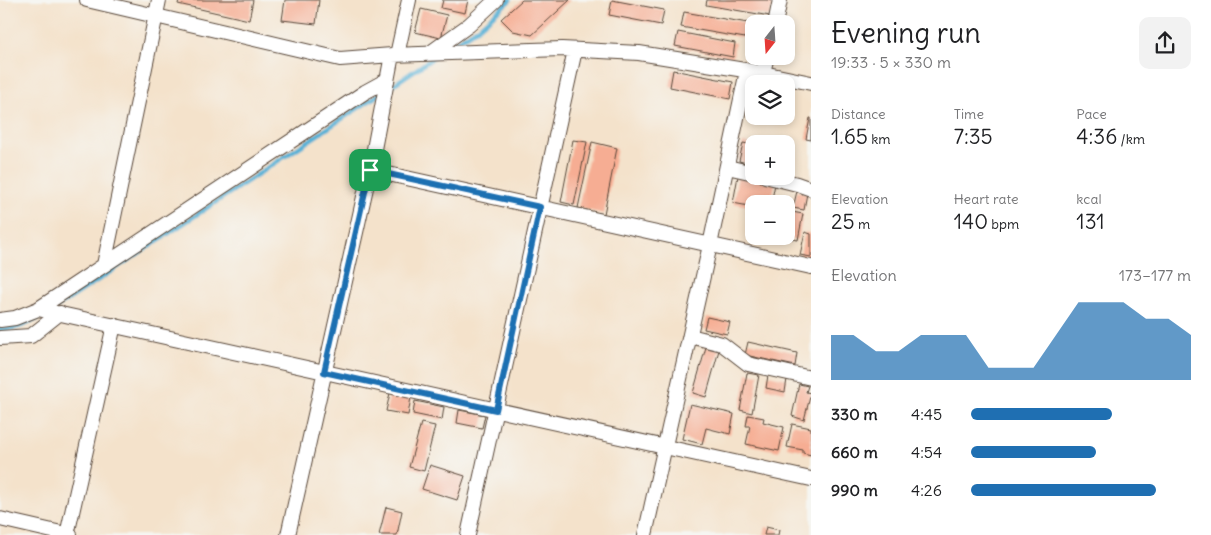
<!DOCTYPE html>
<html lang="en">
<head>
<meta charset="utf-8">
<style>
	:root { --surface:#fff; --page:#f2f2f2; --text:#202124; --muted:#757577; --accent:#1f6fb2 }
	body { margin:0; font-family:Delius,sans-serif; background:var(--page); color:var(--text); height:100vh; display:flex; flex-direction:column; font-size:19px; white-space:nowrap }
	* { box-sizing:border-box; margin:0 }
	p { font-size:16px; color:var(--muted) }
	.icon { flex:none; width:28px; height:28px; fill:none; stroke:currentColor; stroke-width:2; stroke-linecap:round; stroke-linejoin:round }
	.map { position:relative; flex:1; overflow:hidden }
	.details { display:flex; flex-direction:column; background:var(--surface); width:400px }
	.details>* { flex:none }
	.needle { width:32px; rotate:197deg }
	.fabs { position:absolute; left:745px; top:15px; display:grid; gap:10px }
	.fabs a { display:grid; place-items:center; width:50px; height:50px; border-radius:10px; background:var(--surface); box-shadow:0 2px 8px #0003; font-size:25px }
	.pin { position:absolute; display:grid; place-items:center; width:42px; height:42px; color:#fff; margin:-21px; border-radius:10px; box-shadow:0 2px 8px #0006 }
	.round { display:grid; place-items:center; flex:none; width:52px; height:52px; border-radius:10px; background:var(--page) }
	.head { display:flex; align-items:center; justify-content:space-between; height:85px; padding:0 20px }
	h1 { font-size:28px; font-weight:600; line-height:38px }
	.metrics { display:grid; grid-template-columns:repeat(3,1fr); gap:8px; height:85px; padding:5px 20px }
	.metrics div { display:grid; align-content:center }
	.metrics b { font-size:21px; font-weight:600 }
	.metrics small { font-size:14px; font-weight:400 }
	.metrics p { font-size:14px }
	.chart { height:140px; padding:10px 20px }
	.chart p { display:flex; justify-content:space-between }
	.chart svg { width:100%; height:90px; margin-top:5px; fill:var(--accent); opacity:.7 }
	ul { padding:0 20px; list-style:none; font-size:16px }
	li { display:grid; grid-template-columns:80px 60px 1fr; align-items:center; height:38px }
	li i { height:12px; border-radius:6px; background:var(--accent) }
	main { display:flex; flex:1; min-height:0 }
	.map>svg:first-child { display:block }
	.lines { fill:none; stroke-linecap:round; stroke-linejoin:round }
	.stream { stroke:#59b1d6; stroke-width:4.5 }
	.building { fill:#f6ad93 }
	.street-casing { stroke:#574638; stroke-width:16 }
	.street { stroke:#fff; stroke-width:14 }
	.route-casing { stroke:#fff; stroke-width:10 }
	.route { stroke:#1f6fb2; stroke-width:6 }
</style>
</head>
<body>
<main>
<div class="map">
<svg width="811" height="535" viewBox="0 0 811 535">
	<rect width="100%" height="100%" fill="#f6f6f2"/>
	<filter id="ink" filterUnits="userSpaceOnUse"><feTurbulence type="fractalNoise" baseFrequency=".02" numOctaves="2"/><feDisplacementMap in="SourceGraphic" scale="10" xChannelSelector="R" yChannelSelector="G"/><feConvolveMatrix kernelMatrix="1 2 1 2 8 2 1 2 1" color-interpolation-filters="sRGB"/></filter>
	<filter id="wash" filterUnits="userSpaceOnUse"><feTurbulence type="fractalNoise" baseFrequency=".0096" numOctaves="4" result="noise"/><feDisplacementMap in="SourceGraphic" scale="20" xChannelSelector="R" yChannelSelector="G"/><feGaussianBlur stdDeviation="1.12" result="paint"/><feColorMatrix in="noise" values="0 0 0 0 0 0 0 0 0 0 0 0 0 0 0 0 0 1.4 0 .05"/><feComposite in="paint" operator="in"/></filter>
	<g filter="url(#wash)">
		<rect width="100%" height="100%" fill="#f4e2cb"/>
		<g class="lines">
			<path class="stream" d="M 452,45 L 478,28 L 510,0
				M 390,87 L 433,58
				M 54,309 L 381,93
				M 0,329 C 15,331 32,322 45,314"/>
		</g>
		<g id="blocks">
			<path class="building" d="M 179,0 L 253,0 L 249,20 L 178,4 Z
				M 285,0 L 319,0 L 316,24 L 282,20 Z
				M 443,0 L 468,0 L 465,13 L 441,8 Z
				M 522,0 L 570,0 L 532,35 L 513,31 L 501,19 Z
				M 612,0 L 664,10 L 661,25 L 609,15 Z
				M 707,0 L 767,0 L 773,1 L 770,16 L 706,5 Z
				M 421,9 L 447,15 L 441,38 L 415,32 Z
				M 684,12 L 748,23 L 745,38 L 681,27 Z
				M 678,32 L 735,43 L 733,57 L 675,46 Z
				M 673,70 L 733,82 L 730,99 L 670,87 Z
				M 810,118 L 811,118 L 811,140 L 806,139 Z
				M 573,140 L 587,142 L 574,205 L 561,202 Z
				M 592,142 L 617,148 L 604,214 L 578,208 Z
				M 743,143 L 754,145 L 754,165 L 739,161 Z
				M 738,176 L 775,184 L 771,204 L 754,204 L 754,207 L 733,203 Z
				M 797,191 L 807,193 L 804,210 L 793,208 Z
				M 792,212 L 803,214 L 798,240 L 787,238 Z
				M 805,232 L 811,234 L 811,257 L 800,255 Z
				M 707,317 L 730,322 L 727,334 L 704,329 Z
				M 748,342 L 797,353 L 795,366 L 745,355 Z
				M 706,347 L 719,350 L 706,397 L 693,393 Z
				M 747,373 L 759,375 L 752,413 L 740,410 Z
				M 768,375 L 787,379 L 785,392 L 766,388 Z
				M 799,384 L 808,386 L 806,392 L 811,393 L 804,420 L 792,416 Z
				M 390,393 L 411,397 L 408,415 L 386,411 Z
				M 415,401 L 444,407 L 442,420 L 413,414 Z
				M 690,404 L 734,414 L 730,434 L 706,428 L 702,444 L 682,439 Z
				M 459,410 L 485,415 L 482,428 L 457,423 Z
				M 748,415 L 764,418 L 763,422 L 784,427 L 779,451 L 746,444 L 750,426 L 746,426 Z
				M 421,423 L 435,426 L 424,471 L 409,467 Z
				M 792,424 L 811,428 L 811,455 L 803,453 L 803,450 L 787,447 Z
				M 430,465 L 465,476 L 457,500 L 422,489 Z
				M 386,507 L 402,511 L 397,535 L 379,535 Z
				M 766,527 L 779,530 L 778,535 L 764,535 Z"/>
		</g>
	</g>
	<g filter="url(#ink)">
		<use href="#blocks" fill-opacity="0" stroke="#574638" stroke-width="1"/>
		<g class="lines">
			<defs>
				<path id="street" d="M 87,0 L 340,59 L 392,55 L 562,49 L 639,53 L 763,73 L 811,83
					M 775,24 L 780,0
					M 430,53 L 469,25 L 496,0
					M 397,55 L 409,0
					M 763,73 L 767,56
					M 727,167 L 754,173
					M 370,170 L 811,267
					M 765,176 L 797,184 L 811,189
					M 104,265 L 159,0
					M 38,309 L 811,479
					M 0,320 L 15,318 L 38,309 L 365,92 L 387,80
					M 690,336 L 722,344 L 748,364 L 811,378
					M 0,338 L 31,336 L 60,313
					M 0,519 L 70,535
					M 67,535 L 114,325
					M 288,535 L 370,170 L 392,55
					M 468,535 L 575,50
					M 645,535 L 710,245 L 747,71"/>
			</defs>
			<use href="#street" class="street-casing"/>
			<use href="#street" class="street"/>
		</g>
	</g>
	<g class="lines" filter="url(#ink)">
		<defs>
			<path id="route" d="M 370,170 L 540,207 L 496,410 L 324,372 Z"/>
		</defs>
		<use href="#route" class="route-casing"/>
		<use href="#route" class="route"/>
	</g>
</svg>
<div class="fabs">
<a><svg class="needle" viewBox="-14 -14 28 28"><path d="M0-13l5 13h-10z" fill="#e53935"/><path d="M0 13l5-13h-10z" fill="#757577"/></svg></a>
<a><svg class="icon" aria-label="layers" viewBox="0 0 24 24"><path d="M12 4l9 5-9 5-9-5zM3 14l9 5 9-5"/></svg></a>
<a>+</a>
<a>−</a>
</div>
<div class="pin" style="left:370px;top:170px;background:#1e9e55"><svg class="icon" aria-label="arrive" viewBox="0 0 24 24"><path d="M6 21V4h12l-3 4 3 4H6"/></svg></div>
</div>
<section class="details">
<div class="head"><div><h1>Evening run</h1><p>19:33 · 5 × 330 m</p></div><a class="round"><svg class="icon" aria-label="share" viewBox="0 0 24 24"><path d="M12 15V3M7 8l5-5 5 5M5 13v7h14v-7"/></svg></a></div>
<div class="metrics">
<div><p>Distance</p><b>1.65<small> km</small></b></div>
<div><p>Time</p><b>7:35</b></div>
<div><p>Pace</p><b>4:36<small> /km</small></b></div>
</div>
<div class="metrics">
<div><p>Elevation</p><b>25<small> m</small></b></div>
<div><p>Heart rate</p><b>140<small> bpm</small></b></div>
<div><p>kcal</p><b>131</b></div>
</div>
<div class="chart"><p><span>Elevation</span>173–177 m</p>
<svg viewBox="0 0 160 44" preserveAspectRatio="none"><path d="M0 44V22L10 22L20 30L30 30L40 22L50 22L60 22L70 38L80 38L90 38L100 22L110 6L120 6L130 6L140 14L150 14L160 22V44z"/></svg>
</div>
<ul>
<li><b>330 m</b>4:45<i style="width:64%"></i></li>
<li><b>660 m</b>4:54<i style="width:57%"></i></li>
<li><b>990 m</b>4:26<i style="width:84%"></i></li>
</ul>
</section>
</main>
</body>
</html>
